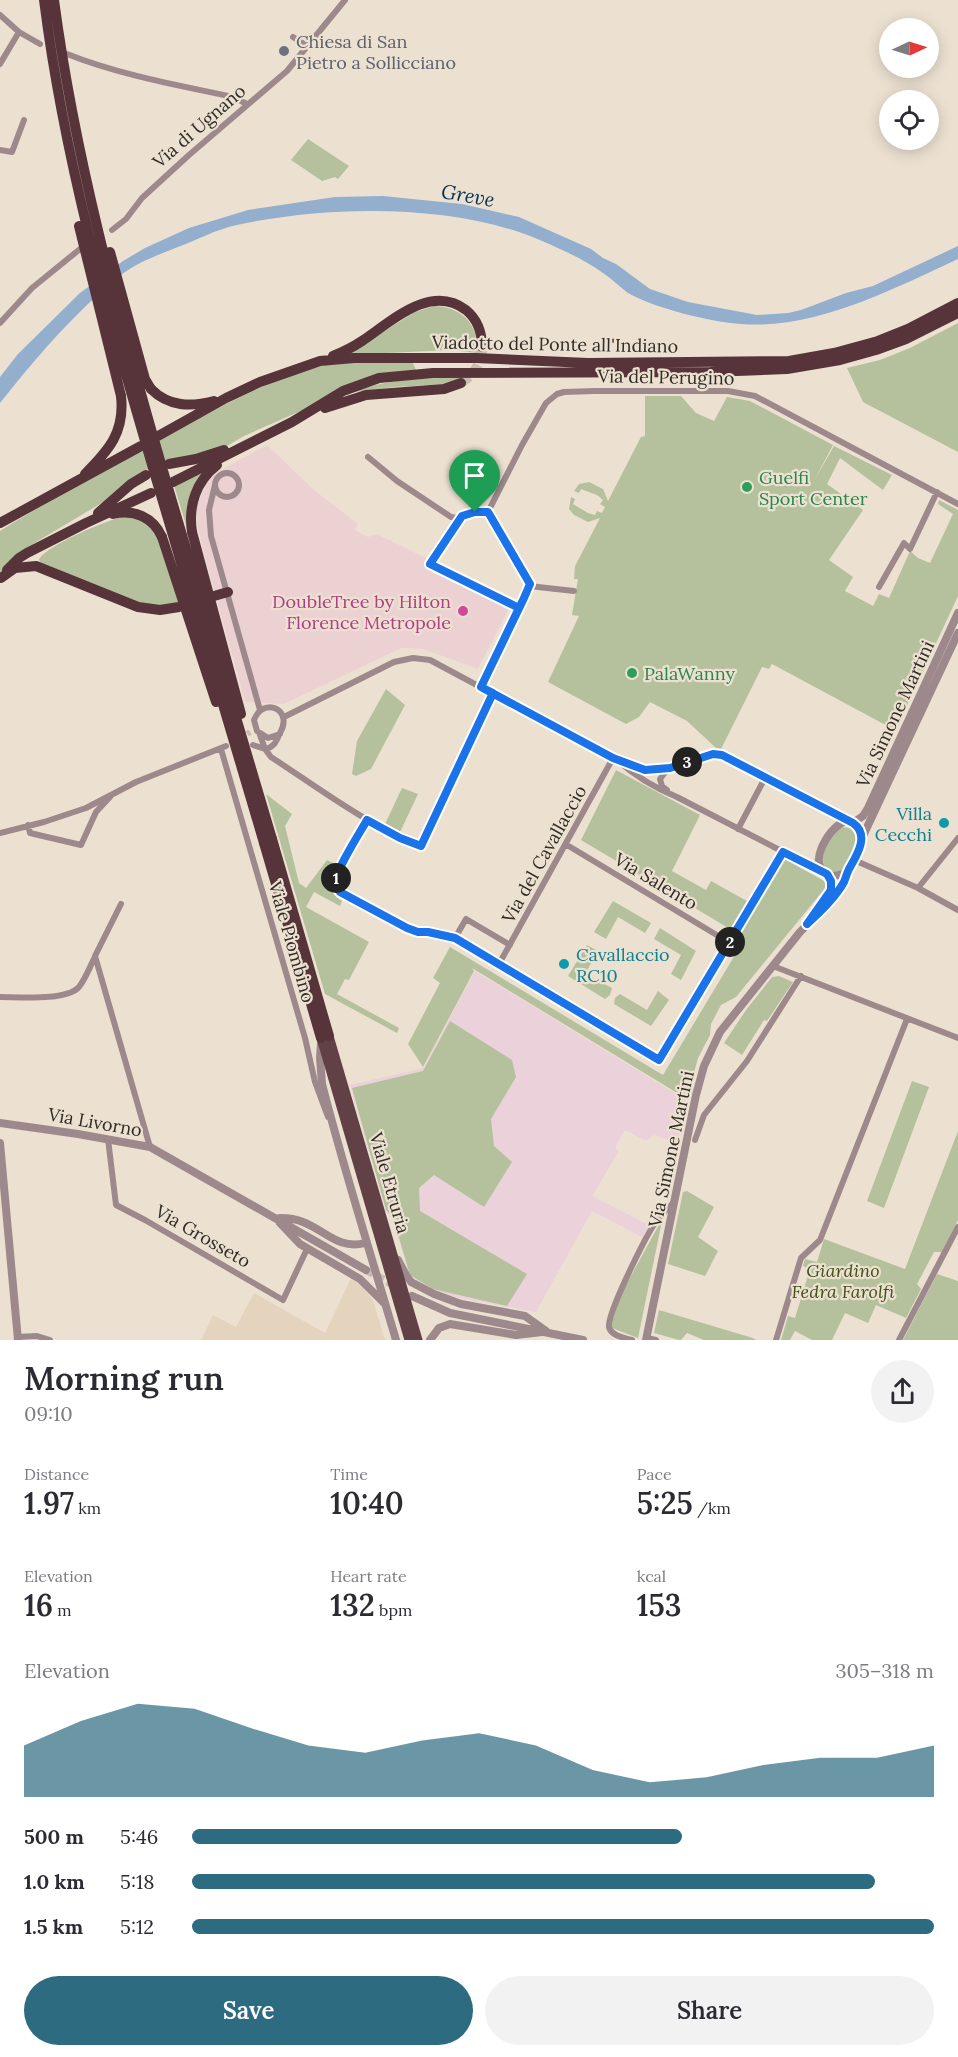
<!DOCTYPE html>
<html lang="en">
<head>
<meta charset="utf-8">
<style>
	:root { --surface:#fff; --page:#f2f2f3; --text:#2b2b33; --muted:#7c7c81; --accent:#2d6b81 }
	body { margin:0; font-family:Lora,serif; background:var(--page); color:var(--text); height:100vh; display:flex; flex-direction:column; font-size:22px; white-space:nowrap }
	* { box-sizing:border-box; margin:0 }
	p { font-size:20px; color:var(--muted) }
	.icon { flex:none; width:33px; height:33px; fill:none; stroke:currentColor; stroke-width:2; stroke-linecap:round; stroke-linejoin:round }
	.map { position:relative; height:1340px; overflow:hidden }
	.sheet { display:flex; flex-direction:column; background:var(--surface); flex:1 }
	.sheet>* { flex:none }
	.needle { width:39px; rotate:86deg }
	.buttons { position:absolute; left:879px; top:18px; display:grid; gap:12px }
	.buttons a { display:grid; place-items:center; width:60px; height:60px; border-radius:50%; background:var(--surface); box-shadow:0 3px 15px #0003; font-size:30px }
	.pin { position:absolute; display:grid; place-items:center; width:51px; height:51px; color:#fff; margin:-62px -26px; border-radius:50% 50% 50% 0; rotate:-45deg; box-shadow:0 0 6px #0007 }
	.pin .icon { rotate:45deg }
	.km { position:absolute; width:30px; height:30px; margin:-15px; border-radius:50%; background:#222; color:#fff; font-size:16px; line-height:30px; text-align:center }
	.round { display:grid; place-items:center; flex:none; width:63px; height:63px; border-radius:32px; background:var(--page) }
	.summary { display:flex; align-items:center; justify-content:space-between; height:102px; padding:0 24px }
	h1 { font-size:33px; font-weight:600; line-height:45px }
	.metrics { display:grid; grid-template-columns:repeat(3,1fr); gap:9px; height:102px; padding:6px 24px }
	.metrics div { display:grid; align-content:center }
	.metrics b { font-size:30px; font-weight:600 }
	.metrics small { font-size:16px; font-weight:400 }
	.metrics p { font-size:16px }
	.chart { height:168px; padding:12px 24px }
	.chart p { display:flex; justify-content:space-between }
	.chart svg { width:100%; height:108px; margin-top:6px; fill:var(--accent); opacity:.7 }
	.button { display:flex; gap:12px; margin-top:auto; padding:12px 24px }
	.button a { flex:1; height:69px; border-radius:36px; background:var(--accent); color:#fff; font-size:24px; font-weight:600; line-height:69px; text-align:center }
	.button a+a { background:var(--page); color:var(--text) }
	ul { padding:0 24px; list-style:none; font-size:20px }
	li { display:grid; grid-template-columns:96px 72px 1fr; align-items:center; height:45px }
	li i { height:15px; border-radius:8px; background:var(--accent) }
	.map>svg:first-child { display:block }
	.commercial { fill:#ecd1d3 }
	.built { fill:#e4d4be }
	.education { fill:#ead1da }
	.green { fill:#b4c19c }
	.water { fill:#93afcd }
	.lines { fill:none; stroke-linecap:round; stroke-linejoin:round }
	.minor-tunnel { stroke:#c6bdaf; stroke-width:6; stroke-dasharray:6 3; stroke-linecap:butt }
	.tertiary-tunnel { stroke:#c6bdaf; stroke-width:8; stroke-dasharray:8 4; stroke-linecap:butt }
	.trunk-tunnel { stroke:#c6bdaf; stroke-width:10; stroke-dasharray:10 5; stroke-linecap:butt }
	.minor { stroke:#9d898c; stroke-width:6 }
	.tertiary { stroke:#9d898c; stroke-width:8 }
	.primary { stroke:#614146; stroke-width:9 }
	.trunk { stroke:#56343a; stroke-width:10 }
	.trunk-bridge { stroke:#56343a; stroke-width:10 }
	.route-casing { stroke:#fff; stroke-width:12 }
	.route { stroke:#1a73e8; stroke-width:8 }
	.worship-dot { fill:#6b7280; stroke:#ece1d1; stroke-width:2 }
	.leisure-dot { fill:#2e9e5b; stroke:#ece1d1; stroke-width:2 }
	.hotel-dot { fill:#d1479c; stroke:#ece1d1; stroke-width:2 }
	.culture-dot { fill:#0f9aa8; stroke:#ece1d1; stroke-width:2 }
	.labels { text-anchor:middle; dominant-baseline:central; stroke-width:4.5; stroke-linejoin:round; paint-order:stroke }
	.worship-label { font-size:18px; fill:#5b616d; stroke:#ece1d1; text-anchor:start }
	.street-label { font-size:18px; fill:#302c26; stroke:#ece1d1 }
	.leisure-label { font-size:18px; fill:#27864d; stroke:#ece1d1; text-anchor:start }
	.hotel-label { font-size:18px; fill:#b23c85; stroke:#ece1d1; text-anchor:end }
	.culture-label { font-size:18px; fill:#0d838f; stroke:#ece1d1; text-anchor:end }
	.park-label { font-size:18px; font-style:italic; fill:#415117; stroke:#ece1d1 }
	.water-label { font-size:20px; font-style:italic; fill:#043259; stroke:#ece1d1 }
</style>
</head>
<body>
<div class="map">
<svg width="958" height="1340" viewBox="0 0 958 1340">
	<rect width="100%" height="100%" fill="#ece1d1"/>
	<path class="commercial" d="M 267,445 L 314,490 L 358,524 L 355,530 L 368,537 L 377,534 L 513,601 L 478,669 L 423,649 L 401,648 L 284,704 L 245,702 L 206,561 L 197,525 L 197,506 L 206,484 L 215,473 Z"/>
	<path class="built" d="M 351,1278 L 362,1286 L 373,1300 L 385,1340 L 201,1340 L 213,1315 L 236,1327 L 254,1293 L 325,1333 Z"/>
	<path class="education" d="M 475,971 L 686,1100 L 678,1143 L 654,1135 L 646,1141 L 625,1130 L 615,1148 L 619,1151 L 592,1196 L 649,1225 L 642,1237 L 592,1211 L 536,1312 L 445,1295 L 419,1282 L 409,1273 L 392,1218 L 386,1211 L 350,1085 L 423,1068 Z"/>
	<path class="green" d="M 308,139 L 349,166 L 338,179 L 335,177 L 322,181 L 291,160 Z
		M 434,306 C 462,307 479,324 477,353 L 450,350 L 346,355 L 415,312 Z
		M 958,323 L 958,452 L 863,402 L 847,368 L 880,360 L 910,348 Z
		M 343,361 L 412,361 L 416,370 L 319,403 L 244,436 L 227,446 L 166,462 L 146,470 L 127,483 L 110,498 L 16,554 L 0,573 L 0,531 C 46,502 95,476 143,449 C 207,414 271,375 343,361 Z
		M 460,377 L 460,379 L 447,384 L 394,387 L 354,392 C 388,378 424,379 460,377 Z
		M 645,396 L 681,396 L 696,413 L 714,421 L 727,397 L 750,401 L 833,445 L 814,481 L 834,446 L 892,475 L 883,490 L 840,458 L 827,484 L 863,510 L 829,560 L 853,577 L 845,591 L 873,606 L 879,594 L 889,598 L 910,551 L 918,558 L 930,563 L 953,514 L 938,504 L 939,500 L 958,510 L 958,596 L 904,712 L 893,729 L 772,664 L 769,669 L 762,667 L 721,749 L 716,748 L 687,721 L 650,702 L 639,717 L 626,724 L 548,682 L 579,616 L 572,615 L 578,579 L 574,579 L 575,566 L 600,518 L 588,522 L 574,515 L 569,509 L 571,497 L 575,499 L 573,504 L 588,513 L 595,515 L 597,511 L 602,513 L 605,507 L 600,504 L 603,500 L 597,495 L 581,489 L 579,493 L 574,491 L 579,484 L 589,482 L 603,489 L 608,501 L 641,437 L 645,436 Z
		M 202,471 L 190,494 L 186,525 L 174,485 Z
		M 126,516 L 144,521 L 157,536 L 179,602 L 162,606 L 142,604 L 41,563 L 39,560 C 43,547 111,518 126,516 Z
		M 386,689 L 405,705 L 371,769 L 356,776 L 352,774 L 357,741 Z
		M 616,770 L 700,815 L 672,871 L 706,890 L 711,881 L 747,901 L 730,929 L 581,840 Z
		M 402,788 L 418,794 L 400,832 L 385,824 Z
		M 266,794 L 292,814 L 285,826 L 299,883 L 306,888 L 327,860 L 335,864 C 328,880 326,891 342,901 L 340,906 L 314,892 L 306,907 L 369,942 L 349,980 L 345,979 L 337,994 L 399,1028 L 397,1033 L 325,994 Z
		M 841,827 L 851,828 L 856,833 L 857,843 L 846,867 L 841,871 L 833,872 L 824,867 C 820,854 830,834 841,827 Z
		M 785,859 L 824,881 L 826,887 L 736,997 L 721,1005 L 711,1024 L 710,1035 L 698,1058 L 687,1099 L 472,968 L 474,971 L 423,1067 L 408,1044 L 440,983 L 433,978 L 450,947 L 663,1075 L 744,940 L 739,935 Z
		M 613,901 L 651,923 L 645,933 L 618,917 L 606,939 L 594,932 Z
		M 660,928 L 696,951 L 681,980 L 671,974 L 681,955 L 654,939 Z
		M 587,945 L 598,951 L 585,974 L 612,988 L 610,995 L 605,999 L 568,976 Z
		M 779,976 L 793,982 L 767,1021 L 764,1020 L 742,1055 L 724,1043 L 746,1010 L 772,977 Z
		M 658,991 L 669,1000 L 651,1026 L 614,1004 L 615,998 L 620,994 L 647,1010 Z
		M 450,1021 L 512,1060 L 516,1077 L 491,1119 L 494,1146 L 512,1162 L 484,1207 L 434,1175 L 419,1188 L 420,1211 L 527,1274 L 507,1306 L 433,1289 L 410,1275 L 393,1217 L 386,1210 L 352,1088 L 423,1071 Z
		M 912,1081 L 929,1087 L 884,1208 L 867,1201 Z
		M 958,1131 L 958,1220 L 942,1252 L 934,1252 L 917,1284 L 921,1289 L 906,1318 L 876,1305 L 868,1323 L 845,1313 L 832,1340 L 812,1340 L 795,1331 L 790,1340 L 781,1340 L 788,1316 L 795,1318 L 810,1269 L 803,1266 L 805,1259 L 817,1262 L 824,1239 L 905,1269 Z
		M 687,1191 L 714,1207 L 698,1237 L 718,1251 L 705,1276 L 668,1264 L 683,1192 Z
		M 661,1221 L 662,1221 L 638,1338 L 612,1328 L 611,1324 L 620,1296 Z
		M 937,1274 L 958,1281 L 958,1340 L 903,1340 Z
		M 659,1310 L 753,1338 L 756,1340 L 704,1340 L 687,1333 L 681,1340 L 679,1340 L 654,1333 Z"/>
	<path class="water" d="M 383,196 L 462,204 L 519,217 L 591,249 L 603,258 L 616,264 L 650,289 L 688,302 L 757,315 L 788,313 L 801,310 L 846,293 L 873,286 L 958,246 L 958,259 C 893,289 815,330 741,324 C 711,322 654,308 628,293 C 620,287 612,279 603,273 C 585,260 563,250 542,241 C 456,203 328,205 237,225 C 217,229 197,240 178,247 C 160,254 141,261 125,272 C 116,278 108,286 100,293 C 63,326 31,364 0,403 L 0,377 L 18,354 L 80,293 L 123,261 L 145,248 L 189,228 L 248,210 L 335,197 Z"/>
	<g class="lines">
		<path class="minor-tunnel" d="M 240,739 L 250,732"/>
		<path class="tertiary-tunnel" d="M 366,1270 L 395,1286"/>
		<path class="trunk-tunnel" d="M 461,383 C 474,374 481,365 482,349"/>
		<path class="minor" d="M 0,15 L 19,32 L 40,44
			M 293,37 L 307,46
			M 67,54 C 120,75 177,85 233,97 L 247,104
			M 0,64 L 19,32
			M 0,150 L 12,152 L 24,120
			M 112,230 L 126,219 L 142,198 L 189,155 L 287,71 L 345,0
			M 0,323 L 32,288 L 80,249
			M 368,457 L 397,481 L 451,517 L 457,518 L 467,513 L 488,512
			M215 485a12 12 0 1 1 24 0a12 12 0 1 1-24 0Z
			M 215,485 L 209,510 L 211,536 L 260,710
			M 488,512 L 522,445 L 546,403 L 557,394 L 564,392 L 595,391 L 728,391 L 755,396 L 958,504
			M 488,512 L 528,580 L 529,586
			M 462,516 L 430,564 L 519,608
			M 529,586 L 574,591
			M 879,587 L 904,543 L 910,549 L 937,492
			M 481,687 L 529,586
			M 284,717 L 394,662 L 413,658 L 430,660 L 617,760 C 635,776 655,788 677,797 L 824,873
			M 260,735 L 265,749 L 271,757 C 320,789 367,825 421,846 L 493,693
			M 253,745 L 265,749
			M 221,749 L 305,1038 L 315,1082 L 328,1117
			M 265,749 C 275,747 276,741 280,733 C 294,709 263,696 254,720 L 257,731 L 268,738 L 280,734
			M 623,762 L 649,771 L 670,768 L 713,754 L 720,755 L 847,822
			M 667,790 L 662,786 L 660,779 L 667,770
			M 367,820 L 337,877 C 335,883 336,887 340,892 L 412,930 L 455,938
			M 28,825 L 30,833 L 81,845 L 96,812 L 110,797
			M 738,829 L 765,778
			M 0,833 L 44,822 L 86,808 L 136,782 L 226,746
			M 567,845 L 730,943
			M 854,860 L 918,888 L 958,910
			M 918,888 L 958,838
			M 121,904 L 95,956 L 150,1147
			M 510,945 L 466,919 L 455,938 L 659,1060 L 783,852
			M 499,964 L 613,758
			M 773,966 L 958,1038
			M 0,997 C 19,997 67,1001 79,987 C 86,978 90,966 95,957
			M 108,1139 L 116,1205 L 145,1220 L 283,1300 L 307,1249
			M 695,1140 L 704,1115 L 747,1061 L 801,976
			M 17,1337 L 37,1336 L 50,1340
			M 647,1338 L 656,1340
			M 632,1340 C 625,1338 611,1336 609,1327 C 607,1314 642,1245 650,1231 C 656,1220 665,1211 674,1202
			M 776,1340 L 801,1258 L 820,1240 L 907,1019
			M 899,1340 L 958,1227"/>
		<path class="tertiary" d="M 853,823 L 863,816 L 868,808 L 958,613
			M 827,874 L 834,876 L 844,874 L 854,860 L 862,838 L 958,633
			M 813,912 L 831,888 C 832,875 817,871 819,858 C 821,837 853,799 862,838
			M 321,1043 L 320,1058 L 322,1084 C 344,1170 371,1255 396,1340
			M 0,1123 L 78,1134 L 150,1147 L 366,1270
			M 0,1143 L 18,1340
			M 280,1218 C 288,1218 296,1219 303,1222 C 326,1231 339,1250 365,1243
			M 280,1223 L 300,1244 L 360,1279 L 384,1303
			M 398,1260 L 406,1275 L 411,1282 L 434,1294 L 461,1304 L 525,1316 L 546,1331
			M 412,1296 L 450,1313 L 583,1340
			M 430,1340 L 439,1328 L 450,1324 L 516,1335 L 542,1332
			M 646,1340 L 696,1095 L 704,1066 L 720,1032 L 800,932 L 827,905 L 841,885 L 847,872"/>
		<path class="primary" d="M 329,1036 L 418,1340
			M 321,1038 L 409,1340"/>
		<path class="trunk" d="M 333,356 C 343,352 353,347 362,341 C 391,322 430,283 466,310 C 477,319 482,332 482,347
			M 151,389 C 169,407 191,407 214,401
			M 325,408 L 366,395 L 444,389 L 461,383
			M 158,436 L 226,398 L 260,382 L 320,361 L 354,358 L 476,358 L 588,363 L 789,361 L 834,353 L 878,341 L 908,329 L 958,303
			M 169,464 L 196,459 L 224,450
			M 85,474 C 109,450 125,432 121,396
			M 173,482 L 292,422 L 343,391 L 379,378 L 433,373 L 710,372 L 787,369 L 840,360 L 876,350 L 906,339 L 958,313
			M 98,513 L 131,484 L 146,475
			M 113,514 C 134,509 153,517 162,537
			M 0,523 L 141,446
			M 192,532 C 188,506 196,481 217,465
			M 7,570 L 19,558 L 27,553 L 86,523 L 151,493
			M 1,578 L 15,568 L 36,566 L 138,607 L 160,610 L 179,607
			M 214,596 L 228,592
			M 272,839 L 329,1036
			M 264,843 L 321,1038"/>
		<path class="trunk-bridge" d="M 44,0 C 64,159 108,315 153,468 C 190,593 227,718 264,843
			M 54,0 C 75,158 117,311 161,464 C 197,589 234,714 272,839
			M 79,226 L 121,396
			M 110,252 L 145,379 L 151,389
			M 192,532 L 241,714
			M 162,537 L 216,702"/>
	</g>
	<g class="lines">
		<defs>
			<path id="route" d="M 475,512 L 488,512 L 530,584 L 524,598 L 481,687 L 493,693 L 421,846 L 400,838 L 367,820 C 361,831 334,872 336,883 C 336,887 338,889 340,892 L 407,928 L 418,932 L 428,932 L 455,938 L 659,1060 L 783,852 L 827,874 L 831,881 L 831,890 L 807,924 C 820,912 835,898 844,882 C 846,877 847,873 849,869 C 857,855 870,835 853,823 L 722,755 L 713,754 L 670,768 L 645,770 L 613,758 L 481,687 L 519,608 L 430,564 L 462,516 L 475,512"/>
		</defs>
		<use href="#route" class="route-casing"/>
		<use href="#route" class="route"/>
	</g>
	<circle class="worship-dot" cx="284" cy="51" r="6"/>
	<g class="leisure-dot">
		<circle cx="747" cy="487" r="6"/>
		<circle cx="632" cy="673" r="6"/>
	</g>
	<circle class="hotel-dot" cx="463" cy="611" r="6"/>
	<g class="culture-dot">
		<circle cx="944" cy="823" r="6"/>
		<circle cx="564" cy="964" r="6"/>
	</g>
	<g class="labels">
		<g class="worship-label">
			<text x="296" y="41">Chiesa di San<tspan x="296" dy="21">Pietro a Sollicciano</tspan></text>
		</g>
		<g class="street-label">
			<text transform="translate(199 126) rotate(-41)">Via di Ugnano</text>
			<text transform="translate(555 344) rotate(1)">Viadotto del Ponte all'Indiano</text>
			<text transform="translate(666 377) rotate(1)">Via del Perugino</text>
			<text transform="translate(895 714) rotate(-65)">Via Simone Martini</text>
			<text transform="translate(544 854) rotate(-61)">Via del Cavallaccio</text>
			<text transform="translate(656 881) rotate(31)">Via Salento</text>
			<text transform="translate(292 942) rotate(74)">Viale Piombino</text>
			<text transform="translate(95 1122) rotate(10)">Via Livorno</text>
			<text transform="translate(671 1149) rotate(-78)">Via Simone Martini</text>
			<text transform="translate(390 1183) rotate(74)">Viale Etruria</text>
			<text transform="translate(203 1236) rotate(30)">Via Grosseto</text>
		</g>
		<g class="leisure-label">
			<text x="759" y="477">Guelfi<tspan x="759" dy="21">Sport Center</tspan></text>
			<text x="644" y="673">PalaWanny</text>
		</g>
		<g class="hotel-label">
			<text x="451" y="601">DoubleTree by Hilton<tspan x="451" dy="21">Florence Metropole</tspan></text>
		</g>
		<g class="culture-label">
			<text x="932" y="813">Villa<tspan x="932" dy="21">Cecchi</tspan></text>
			<text x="576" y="954" text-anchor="start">Cavallaccio<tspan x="576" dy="21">RC10</tspan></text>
		</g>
		<g class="park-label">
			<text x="843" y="1270">Giardino<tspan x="843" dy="21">Fedra Farolfi</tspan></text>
		</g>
		<g class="water-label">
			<text transform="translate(468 195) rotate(10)">Greve</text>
		</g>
	</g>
</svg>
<div class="buttons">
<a><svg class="needle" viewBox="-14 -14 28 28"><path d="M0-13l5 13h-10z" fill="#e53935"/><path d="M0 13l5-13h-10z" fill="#7c7c81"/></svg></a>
<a><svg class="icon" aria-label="locate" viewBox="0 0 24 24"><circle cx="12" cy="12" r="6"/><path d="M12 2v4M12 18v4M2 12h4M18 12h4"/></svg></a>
</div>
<div class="pin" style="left:475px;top:512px;background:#1e9e55"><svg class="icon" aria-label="arrive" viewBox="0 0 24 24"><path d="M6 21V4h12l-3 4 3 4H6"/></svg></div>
<b class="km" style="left:336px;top:878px">1</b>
<b class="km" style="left:730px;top:942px">2</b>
<b class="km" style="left:687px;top:762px">3</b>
</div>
<section class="sheet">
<div class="summary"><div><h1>Morning run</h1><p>09:10</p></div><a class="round"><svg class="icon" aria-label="share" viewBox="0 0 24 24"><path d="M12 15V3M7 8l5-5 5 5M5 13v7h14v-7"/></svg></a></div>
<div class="metrics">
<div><p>Distance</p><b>1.97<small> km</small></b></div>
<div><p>Time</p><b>10:40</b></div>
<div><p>Pace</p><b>5:25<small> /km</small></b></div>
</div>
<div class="metrics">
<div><p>Elevation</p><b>16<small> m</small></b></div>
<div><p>Heart rate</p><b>132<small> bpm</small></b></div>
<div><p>kcal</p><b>153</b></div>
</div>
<div class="chart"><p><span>Elevation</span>305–318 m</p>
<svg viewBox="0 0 160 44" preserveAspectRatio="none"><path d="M0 44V23L10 13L20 6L30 8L40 16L50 23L60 26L70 21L80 18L90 23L100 33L110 38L120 36L130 31L140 28L150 28L160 23V44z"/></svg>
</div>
<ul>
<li><b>500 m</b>5:46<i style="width:66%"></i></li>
<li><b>1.0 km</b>5:18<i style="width:92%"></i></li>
<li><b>1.5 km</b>5:12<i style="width:100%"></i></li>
</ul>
<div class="button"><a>Save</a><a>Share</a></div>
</section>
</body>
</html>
